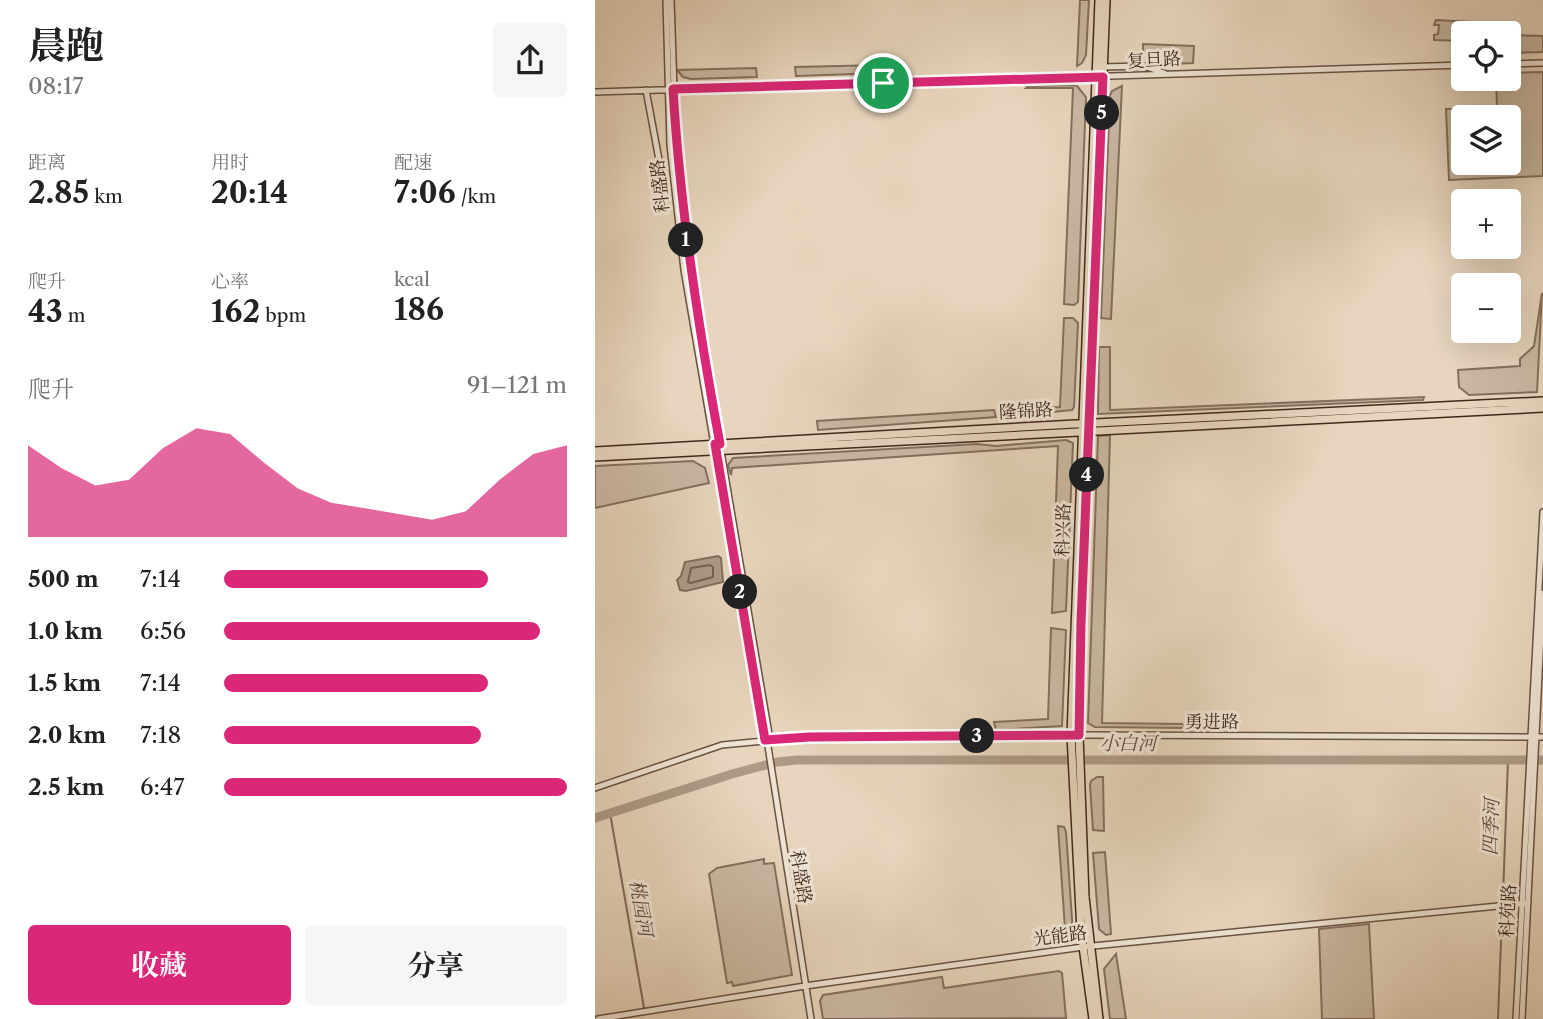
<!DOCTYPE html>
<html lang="zh">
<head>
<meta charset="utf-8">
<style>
	:root { --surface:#fff; --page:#f6f6f6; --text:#222; --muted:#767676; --accent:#db2777 }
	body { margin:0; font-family:"Libre Caslon Text","Noto Serif SC",serif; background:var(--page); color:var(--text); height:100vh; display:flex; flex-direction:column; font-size:26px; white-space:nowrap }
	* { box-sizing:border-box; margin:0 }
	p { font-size:23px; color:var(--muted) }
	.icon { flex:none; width:38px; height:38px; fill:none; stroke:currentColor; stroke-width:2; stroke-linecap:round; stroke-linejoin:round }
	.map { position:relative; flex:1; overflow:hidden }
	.panel { display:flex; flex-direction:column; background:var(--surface); width:595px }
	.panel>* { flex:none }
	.controls { position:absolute; left:856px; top:21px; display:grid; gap:14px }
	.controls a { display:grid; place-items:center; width:70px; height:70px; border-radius:7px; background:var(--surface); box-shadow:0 7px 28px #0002; font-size:35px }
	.pin { position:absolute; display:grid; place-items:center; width:60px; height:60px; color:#fff; margin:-30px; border:4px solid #fff; border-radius:50%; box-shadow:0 2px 7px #0007 }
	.km { position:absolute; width:35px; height:35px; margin:-18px; border-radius:50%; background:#222; color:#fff; font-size:19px; line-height:35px; text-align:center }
	.round { display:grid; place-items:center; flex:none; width:74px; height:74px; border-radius:7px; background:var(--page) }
	.summary { display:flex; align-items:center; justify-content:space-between; height:119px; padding:0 28px }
	h1 { font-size:38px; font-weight:700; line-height:52px }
	.metrics { display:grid; grid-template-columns:repeat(3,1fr); gap:10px; height:119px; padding:7px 28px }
	.metrics div { display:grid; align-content:center }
	.metrics b { font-size:30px; font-weight:700 }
	.metrics small { font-size:19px; font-weight:400 }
	.metrics p { font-size:19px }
	.chart { height:196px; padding:14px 28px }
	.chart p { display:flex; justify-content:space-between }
	.chart svg { width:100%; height:126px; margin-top:7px; fill:var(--accent); opacity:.7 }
	.button { display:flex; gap:14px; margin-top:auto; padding:14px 28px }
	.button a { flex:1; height:80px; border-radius:7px; background:var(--accent); color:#fff; font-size:28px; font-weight:700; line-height:80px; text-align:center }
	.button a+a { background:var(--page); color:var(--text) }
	ul { padding:0 28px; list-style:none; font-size:23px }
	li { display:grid; grid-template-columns:112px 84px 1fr; align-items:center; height:52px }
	li i { height:18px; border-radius:9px; background:var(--accent) }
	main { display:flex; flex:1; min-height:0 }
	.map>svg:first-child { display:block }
	.green { fill:#cab8a2; stroke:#84705f; stroke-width:2; fill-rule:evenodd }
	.water { fill:#ad9a86; stroke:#806c5c; stroke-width:2 }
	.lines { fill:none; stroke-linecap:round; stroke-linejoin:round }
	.shore { stroke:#756151; stroke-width:2 }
	.stream { stroke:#806c5c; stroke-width:2 }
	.river { stroke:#ad9a86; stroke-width:9 }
	.minor-casing { stroke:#685344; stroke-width:8 }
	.major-casing { stroke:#3d281c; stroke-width:10 }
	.minor { stroke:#efe4d4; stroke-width:5 }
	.major { stroke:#e7d5bd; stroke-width:7 }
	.route-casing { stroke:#fff; stroke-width:14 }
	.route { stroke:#db2777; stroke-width:9 }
	.labels { text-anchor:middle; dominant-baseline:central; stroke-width:6; stroke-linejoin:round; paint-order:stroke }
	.street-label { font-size:18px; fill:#3d281c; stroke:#efe4d4 }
	.water-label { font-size:19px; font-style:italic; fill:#5f4a3c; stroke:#efe4d4 }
</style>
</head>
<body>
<main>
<section class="panel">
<div class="summary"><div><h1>晨跑</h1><p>08:17</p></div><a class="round"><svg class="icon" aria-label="share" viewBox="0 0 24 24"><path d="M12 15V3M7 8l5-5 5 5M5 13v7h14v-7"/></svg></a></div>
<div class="metrics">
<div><p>距离</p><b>2.85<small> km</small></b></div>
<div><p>用时</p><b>20:14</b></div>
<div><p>配速</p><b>7:06<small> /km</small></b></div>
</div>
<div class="metrics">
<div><p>爬升</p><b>43<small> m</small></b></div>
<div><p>心率</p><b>162<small> bpm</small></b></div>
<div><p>kcal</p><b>186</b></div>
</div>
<div class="chart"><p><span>爬升</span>91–121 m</p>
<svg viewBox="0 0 160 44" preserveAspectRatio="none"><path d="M0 44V12L10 20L20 26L30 24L40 13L50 6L60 8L70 18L80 27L90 32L100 34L110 36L120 38L130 35L140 24L150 15L160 12V44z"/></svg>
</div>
<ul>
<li><b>500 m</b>7:14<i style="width:77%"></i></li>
<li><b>1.0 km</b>6:56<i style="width:92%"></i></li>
<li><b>1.5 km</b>7:14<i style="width:77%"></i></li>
<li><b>2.0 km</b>7:18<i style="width:75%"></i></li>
<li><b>2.5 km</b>6:47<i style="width:100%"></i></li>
</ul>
<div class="button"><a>收藏</a><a>分享</a></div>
</section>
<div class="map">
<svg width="948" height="1019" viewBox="0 0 948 1019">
	<rect width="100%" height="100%" fill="#e7d5bd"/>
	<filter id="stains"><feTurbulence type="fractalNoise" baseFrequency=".00286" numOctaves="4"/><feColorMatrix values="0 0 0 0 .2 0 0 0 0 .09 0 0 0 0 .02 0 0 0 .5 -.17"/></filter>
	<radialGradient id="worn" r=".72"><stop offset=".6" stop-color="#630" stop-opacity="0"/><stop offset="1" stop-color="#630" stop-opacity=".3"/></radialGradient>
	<path class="green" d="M 485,0 L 494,0 L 491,55 L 487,63 L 482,66 Z
		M 841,20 L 897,23 L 900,25 L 900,33 L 868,33 L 868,41 L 839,40 L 839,35 L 843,34 L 844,25 L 839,25 Z
		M 914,35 L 948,36 L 948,52 L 914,53 Z
		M 548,44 L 599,46 L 598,63 L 577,64 L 548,52 Z
		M 288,65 L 288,73 L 201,76 L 200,67 Z
		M 161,68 L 162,77 L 96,79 L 88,77 L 82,70 Z
		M 948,72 L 948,176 L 854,180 L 851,109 L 902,108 L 901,79 L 914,79 L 914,73 ZM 868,117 L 914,117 L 914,163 L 868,163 Z
		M 478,85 L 482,86 L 491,97 L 483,302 L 479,305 L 469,304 L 478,88 L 431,88 L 433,86 Z
		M 527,86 L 516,319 L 506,318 L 515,95 L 517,91 Z
		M 947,293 L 942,392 L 874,395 L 864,387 L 863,370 L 925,366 L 925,359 L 939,346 Z
		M 469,318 L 478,318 L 483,323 L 479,407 L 477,410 L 426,415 L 426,409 L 465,407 Z
		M 504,347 L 515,347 L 515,410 L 829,397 L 828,400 L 503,414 Z
		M 399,410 L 401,417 L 223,430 L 222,421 Z
		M 515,435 L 507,723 L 589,724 L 589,728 L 500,727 L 493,723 L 503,436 Z
		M 471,440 L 478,443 L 471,611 L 457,613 L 463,446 L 137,468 L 136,475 L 133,465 L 138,458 L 382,444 L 401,446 Z
		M 98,461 L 110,468 L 114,483 L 0,508 L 0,466 Z
		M 456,628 L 471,630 L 467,726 L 401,730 L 399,722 L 453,719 Z
		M 502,777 L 508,777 L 509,831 L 498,830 L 495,785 L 496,781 Z
		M 463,826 L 469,827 L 471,832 L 478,934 L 477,939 L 471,944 Z
		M 510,852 L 516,934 L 511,935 L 504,929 L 498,853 Z
		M 169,859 L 169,864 L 179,863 L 197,975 L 138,986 L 137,982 L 132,983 L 114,874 L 122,868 Z
		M 774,924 L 779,1019 L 727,1019 L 724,929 Z
		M 521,954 L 531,1019 L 515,1019 L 509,969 Z
		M 464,971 L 467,973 L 471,1018 L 228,1019 L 225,1001 L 228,995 L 347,977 L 349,988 Z"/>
	<path class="water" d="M 123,556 L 126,558 L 128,582 L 91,591 L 85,590 L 82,580 L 86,576 L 90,562 Z"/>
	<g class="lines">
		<path class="shore" d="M 115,565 L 118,567 L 118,577 L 96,583 L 93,582 L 96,568 Z"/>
		<path class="stream" d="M 15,813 L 49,1008
			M 908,896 L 913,760
			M 903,1019 L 907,916"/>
		<path class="river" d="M 0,818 L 137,774 L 182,762 L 202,760 L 948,760"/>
		<defs>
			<path id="minor" d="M 71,0 L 75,145 L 89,270 L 170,740
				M 76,0 L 81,147 L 93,257 L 175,740
				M 914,64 L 948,63
				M 506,67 L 549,66 L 569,73
				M 51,90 L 70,192
				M 0,92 L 868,65
				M 172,740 L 216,1019
				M 0,788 L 127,745 L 213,737 L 484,735 L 948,737
				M 3,1019 L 210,986 L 488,947 L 933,903
				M 921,1019 L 948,512
				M 927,1019 L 948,593"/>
			<path id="major" d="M 0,451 L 480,424 L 948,401
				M 0,457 L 948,408
				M 498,1019 L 486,932 L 476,735 L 504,0
				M 504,1019 L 490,897 L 484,735 L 486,623 L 511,0"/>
		</defs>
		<use href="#minor" class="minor-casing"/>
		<use href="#major" class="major-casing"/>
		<use href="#minor" class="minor"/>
		<use href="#major" class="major"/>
	</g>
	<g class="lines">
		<defs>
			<path id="route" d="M 508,77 L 486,622 L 484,735 L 214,737 L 170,740 L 120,444 L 125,444 C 103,326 85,209 78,89 Z"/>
		</defs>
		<use href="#route" class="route-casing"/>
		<use href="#route" class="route"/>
	</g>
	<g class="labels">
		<g class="street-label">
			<text transform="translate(559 60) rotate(-3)">复旦路</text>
			<text transform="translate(65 186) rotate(-96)">科盛路</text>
			<text transform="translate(431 411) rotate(-3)">隆锦路</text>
			<text transform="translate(468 530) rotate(-88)">科兴路</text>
			<text x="617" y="722">勇进路</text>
			<text transform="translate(206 877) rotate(81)">科盛路</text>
			<text transform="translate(913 911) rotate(-87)">科苑路</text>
			<text transform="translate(465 936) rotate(-7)">光能路</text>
		</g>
		<g class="water-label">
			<text x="533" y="743">小白河</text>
			<text transform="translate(896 827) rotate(-88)">四季河</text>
			<text transform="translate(46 908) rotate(80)">桃园河</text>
		</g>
	</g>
	<rect width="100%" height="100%" filter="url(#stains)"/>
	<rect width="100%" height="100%" fill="url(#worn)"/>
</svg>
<div class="controls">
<a><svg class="icon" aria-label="locate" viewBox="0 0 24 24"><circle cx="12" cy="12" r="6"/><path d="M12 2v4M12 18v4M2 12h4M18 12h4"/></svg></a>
<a><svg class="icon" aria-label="layers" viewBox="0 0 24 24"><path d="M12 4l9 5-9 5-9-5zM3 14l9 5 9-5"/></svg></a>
<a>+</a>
<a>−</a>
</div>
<div class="pin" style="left:288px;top:83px;background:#1e9e55"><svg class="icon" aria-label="arrive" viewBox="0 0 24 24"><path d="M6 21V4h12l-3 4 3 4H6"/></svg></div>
<b class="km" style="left:91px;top:240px">1</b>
<b class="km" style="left:145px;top:592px">2</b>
<b class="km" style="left:382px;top:736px">3</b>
<b class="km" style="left:492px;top:475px">4</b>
<b class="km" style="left:507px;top:113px">5</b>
</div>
</main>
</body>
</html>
